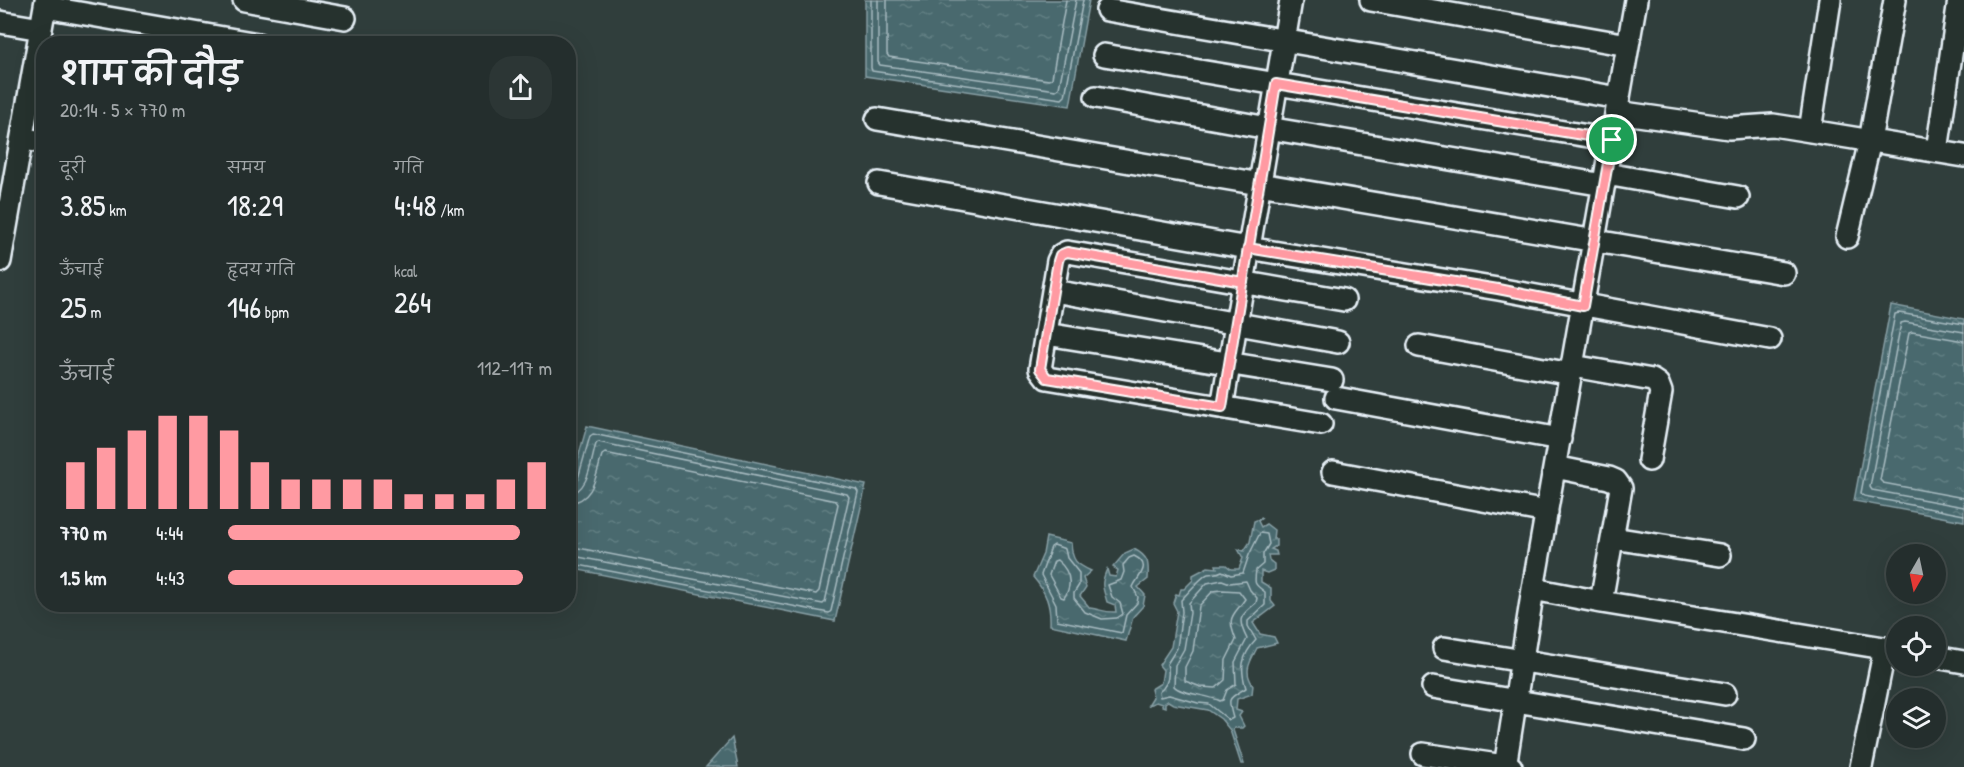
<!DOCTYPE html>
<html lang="hi">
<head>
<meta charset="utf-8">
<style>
	:root { --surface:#242e2d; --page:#2c3635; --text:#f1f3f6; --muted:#a3a8aa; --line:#414a49; --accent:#ff9aa2 }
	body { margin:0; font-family:"Patrick Hand","Playpen Sans Deva",sans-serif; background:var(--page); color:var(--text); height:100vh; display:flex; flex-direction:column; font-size:22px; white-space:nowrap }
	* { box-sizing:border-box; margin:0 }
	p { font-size:20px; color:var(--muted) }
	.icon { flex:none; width:33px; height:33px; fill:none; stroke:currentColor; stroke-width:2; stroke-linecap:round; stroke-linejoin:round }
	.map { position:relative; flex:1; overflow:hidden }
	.drawer { position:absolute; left:36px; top:36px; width:540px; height:576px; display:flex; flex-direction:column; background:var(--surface); border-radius:24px; box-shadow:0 6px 24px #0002,0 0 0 2px var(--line) }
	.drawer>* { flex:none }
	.needle { width:39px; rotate:189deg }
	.controls { position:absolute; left:1886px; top:544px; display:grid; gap:12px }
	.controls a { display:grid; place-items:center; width:60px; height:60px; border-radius:50%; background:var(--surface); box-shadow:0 6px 24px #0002,0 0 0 2px var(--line); font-size:30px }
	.pin { position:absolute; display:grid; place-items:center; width:51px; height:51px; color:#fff; margin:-26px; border:3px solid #fff; border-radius:50%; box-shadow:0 2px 6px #0007 }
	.round { display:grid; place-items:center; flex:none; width:63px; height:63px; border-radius:24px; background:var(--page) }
	.headline { display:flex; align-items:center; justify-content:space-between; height:102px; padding:0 24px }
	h1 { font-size:33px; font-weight:600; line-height:45px }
	.metrics { display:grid; grid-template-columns:repeat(3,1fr); gap:9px; height:102px; padding:6px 24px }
	.metrics div { display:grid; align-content:center }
	.metrics b { font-size:30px; font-weight:600 }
	.metrics small { font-size:16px; font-weight:400 }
	.metrics p { font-size:16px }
	.chart { height:168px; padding:12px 24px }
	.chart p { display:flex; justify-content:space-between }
	.chart svg { width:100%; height:108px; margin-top:6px; stroke:var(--accent); stroke-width:6 }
	ul { padding:0 24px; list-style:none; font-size:20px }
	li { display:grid; grid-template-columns:96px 72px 1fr; align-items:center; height:45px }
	li i { height:15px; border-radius:8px; background:var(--accent) }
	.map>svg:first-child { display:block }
	.water { fill:url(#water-ripples); stroke:#889fa5; stroke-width:1.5 }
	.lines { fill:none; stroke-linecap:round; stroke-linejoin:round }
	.shore { stroke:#a8bbc1; stroke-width:1.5 }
	.minor-casing { stroke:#e8f1f8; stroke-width:26 }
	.minor { stroke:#26332d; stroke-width:21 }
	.route-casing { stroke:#fff; stroke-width:12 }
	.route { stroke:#ff9aa2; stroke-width:8 }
</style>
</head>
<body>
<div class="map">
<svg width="1964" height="767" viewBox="0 0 1964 767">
	<defs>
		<pattern id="water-ripples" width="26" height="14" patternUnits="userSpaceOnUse" patternTransform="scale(1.5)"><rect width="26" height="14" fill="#48696e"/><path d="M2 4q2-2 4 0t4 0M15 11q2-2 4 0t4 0" fill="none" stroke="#627f83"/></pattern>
	</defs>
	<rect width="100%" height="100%" fill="#303e3c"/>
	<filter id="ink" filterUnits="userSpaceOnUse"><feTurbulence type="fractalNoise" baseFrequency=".0167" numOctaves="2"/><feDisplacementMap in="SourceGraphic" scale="12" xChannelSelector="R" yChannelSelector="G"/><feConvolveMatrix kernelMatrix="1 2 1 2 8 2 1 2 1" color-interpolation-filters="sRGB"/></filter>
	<g filter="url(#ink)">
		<path class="water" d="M 865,0 L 1089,0 L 1070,106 L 865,76 Z
			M 1891,305 L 1964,319 L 1964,521 L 1854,501 Z
			M 587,426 L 866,485 L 835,621 L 569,568 L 569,490 Z
			M 1262,518 L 1258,521 L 1261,527 L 1266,524 L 1274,530 L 1273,539 L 1276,539 L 1276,546 L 1271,549 L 1276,551 L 1277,555 L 1268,555 L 1269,560 L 1274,564 L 1274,570 L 1267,573 L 1261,571 L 1261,582 L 1271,588 L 1271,601 L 1275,606 L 1253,623 L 1260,634 L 1274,637 L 1277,643 L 1257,648 C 1250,662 1243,671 1253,685 L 1252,694 L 1237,699 L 1236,710 L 1242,712 L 1239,716 L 1244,726 L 1242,728 L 1234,728 L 1233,730 L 1244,764 L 1241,764 L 1230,730 L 1221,719 L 1208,710 L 1173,704 L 1168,701 L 1165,703 L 1165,707 L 1162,706 L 1162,704 L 1156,702 L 1148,705 L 1153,697 L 1151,689 L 1161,683 L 1163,670 L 1159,665 L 1171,647 L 1177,611 L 1173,603 L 1176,594 L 1179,595 L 1181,589 L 1184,589 L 1193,580 L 1193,575 L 1208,567 L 1217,568 L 1216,565 L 1226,565 L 1231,569 L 1239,569 L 1243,558 L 1238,549 L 1244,551 L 1250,542 L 1254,521 Z
			M 1046,537 L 1071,543 C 1072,561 1076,564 1091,571 L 1083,578 L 1086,587 L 1080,596 L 1090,608 C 1100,609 1105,613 1116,612 L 1115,605 L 1107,602 C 1103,587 1100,585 1107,569 L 1109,576 L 1116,577 L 1118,570 L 1113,567 L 1125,553 L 1134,549 C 1149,557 1149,563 1148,579 L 1138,587 L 1145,595 L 1143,606 L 1133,617 L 1126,641 L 1050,625 C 1051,605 1046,592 1033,577 L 1043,554 Z
			M 732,738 L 738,767 L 706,767 Z"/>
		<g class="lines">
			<path class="shore" d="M 871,0 L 871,68 L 872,71 L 1062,99 L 1065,96 L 1083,0
				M 878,0 L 878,62 L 880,65 L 1056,90 L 1059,88 L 1076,0
				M 887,0 L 887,54 L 889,57 L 1049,80 L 1052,78 L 1066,0
				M 1964,324 L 1899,313 L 1895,314 L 1861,493 L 1864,496 L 1964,515
				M 1964,332 L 1905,322 L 1901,323 L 1870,487 L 1872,490 L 1964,507
				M 1964,341 L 1912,332 L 1909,333 L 1880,480 L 1883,483 L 1964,498
				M 568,486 L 573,486 L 577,482 L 590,436 L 593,434 L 856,489 L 858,492 L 831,611 L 829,613 L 568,563
				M 568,494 C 589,493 591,460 596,444 L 598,442 L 847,494 L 849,497 L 825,602 L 823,604 L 568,555
				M 568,503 C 594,502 596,475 602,455 L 605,453 L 836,501 L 838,504 L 819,591 L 816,594 L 568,546
				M 1260,533 L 1267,534 L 1269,544 L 1263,554 L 1263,564 L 1256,570 C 1254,584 1254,584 1265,592 L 1265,605 L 1248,621 L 1248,626 L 1256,640 C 1241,656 1240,669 1246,688 C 1228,699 1227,697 1233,718 L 1229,720 L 1209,704 L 1198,703 L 1169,695 L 1160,697 L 1159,692 C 1168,685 1170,675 1167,664 L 1177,648 L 1182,612 L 1181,600 C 1186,595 1203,575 1208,574 C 1214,573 1217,574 1222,571 L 1231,575 L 1243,573 L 1249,555 Z
				M 1054,545 L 1065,549 L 1067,558 L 1079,573 L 1079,585 L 1074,593 L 1074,598 L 1085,612 L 1102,619 L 1117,618 L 1123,614 L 1120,603 L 1112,597 L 1108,585 L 1121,580 L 1124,572 L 1123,565 L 1129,558 L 1134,556 C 1153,565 1138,576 1133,587 L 1138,597 L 1137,603 L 1126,615 L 1122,633 L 1057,620 L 1056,604 L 1041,575 L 1051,547 Z
				M 1057,560 C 1070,571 1073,584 1064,598 L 1061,597 L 1049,575 L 1054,561 Z
				M 1222,580 L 1230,583 L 1246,581 L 1250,590 L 1257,598 L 1256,603 C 1239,617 1237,619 1247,639 L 1235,662 L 1236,684 L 1227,690 L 1223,700 L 1220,701 C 1209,695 1180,694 1174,686 L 1175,665 L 1184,649 L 1190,613 L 1189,603 L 1207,583 Z
				M 1222,590 L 1239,591 L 1245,599 C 1233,617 1226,615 1236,640 L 1226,660 L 1225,680 L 1216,688 L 1201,687 L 1185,681 L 1185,667 L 1193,651 L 1199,606 L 1213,591 Z"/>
			<defs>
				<path id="minor" d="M 244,0 L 345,18
					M 1371,0 L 1628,45
					M 45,7 L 258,44
					M 1107,10 L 1619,98
					M 0,22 L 41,29
					M 1104,55 L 1612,140
					M 1096,97 L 1268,128 L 1604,185
					M 1617,112 L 1729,128 L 1773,125 L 1786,127 L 1964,156
					M 877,119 L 1784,273
					M 1810,131 L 1830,0
					M 23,139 L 44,142
					M 1937,151 L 1959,0
					M 1606,174 L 1738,197
					M 879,183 L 1248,248 L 1498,289 L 1770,339
					M 1847,237 L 1870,141 L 1895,0
					M 0,261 L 46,0
					M 1054,291 L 1338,342
					M 1046,334 L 1332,380
					M 1419,346 L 1571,374
					M 1573,366 L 1652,380 L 1658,384 L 1661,392 L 1649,460
					M 1336,398 L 1560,439
					M 1222,407 L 1291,0
					M 1321,424 L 1047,378 L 1040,369 L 1058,261 L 1061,255 L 1067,252 L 1079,254 L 1344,300
					M 1555,467 L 1609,478 L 1616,481 L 1621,488 L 1601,602
					M 1333,472 L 1547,512
					M 1613,538 L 1720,555
					M 1533,589 L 1601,602 L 1896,650
					M 1444,648 L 1725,694
					M 1935,657 L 1964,662
					M 1433,687 L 1744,739
					M 1423,754 L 1511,767
					M 1505,767 L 1533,589 L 1636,0
					M 1861,767 L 1885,648"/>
			</defs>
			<use href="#minor" class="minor-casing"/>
			<use href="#minor" class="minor"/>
		</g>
	</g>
	<g class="lines" filter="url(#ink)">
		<defs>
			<path id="route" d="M 1612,140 L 1276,84 L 1243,282 L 1067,252 L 1060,255 L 1058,261 L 1040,369 L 1047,378 L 1222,407 L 1248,248 L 1498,289 L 1583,306 L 1612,140"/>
		</defs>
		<use href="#route" class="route-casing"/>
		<use href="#route" class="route"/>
	</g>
</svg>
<div class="controls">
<a><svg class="needle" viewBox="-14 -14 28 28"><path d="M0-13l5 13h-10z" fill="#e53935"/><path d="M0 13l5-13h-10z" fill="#a3a8aa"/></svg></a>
<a><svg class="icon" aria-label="locate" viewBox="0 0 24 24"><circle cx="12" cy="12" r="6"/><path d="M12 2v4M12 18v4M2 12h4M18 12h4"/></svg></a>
<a><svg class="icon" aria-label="layers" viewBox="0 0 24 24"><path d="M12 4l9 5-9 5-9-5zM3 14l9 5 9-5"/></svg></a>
</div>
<div class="pin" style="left:1612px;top:140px;background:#1e9e55"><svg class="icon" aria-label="arrive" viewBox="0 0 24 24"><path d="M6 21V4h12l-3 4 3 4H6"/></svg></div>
<section class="drawer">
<div class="headline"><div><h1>शाम की दौड़</h1><p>20:14 · 5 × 770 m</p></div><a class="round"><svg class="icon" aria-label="share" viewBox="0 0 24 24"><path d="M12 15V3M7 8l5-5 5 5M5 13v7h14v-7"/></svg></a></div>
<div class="metrics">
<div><p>दूरी</p><b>3.85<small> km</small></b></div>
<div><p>समय</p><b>18:29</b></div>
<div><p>गति</p><b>4:48<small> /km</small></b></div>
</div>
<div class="metrics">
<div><p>ऊँचाई</p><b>25<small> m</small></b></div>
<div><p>हृदय गति</p><b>146<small> bpm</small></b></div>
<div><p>kcal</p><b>264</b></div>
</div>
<div class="chart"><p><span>ऊँचाई</span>112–117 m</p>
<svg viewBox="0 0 160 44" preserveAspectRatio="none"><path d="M5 44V25M15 44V19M25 44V12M35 44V6M45 44V6M55 44V12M65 44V25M75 44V32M85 44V32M95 44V32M105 44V32M115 44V38M125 44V38M135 44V38M145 44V32M155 44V25"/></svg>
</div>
<ul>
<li><b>770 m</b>4:44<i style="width:90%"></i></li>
<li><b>1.5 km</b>4:43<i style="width:91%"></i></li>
</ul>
</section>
</div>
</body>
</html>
